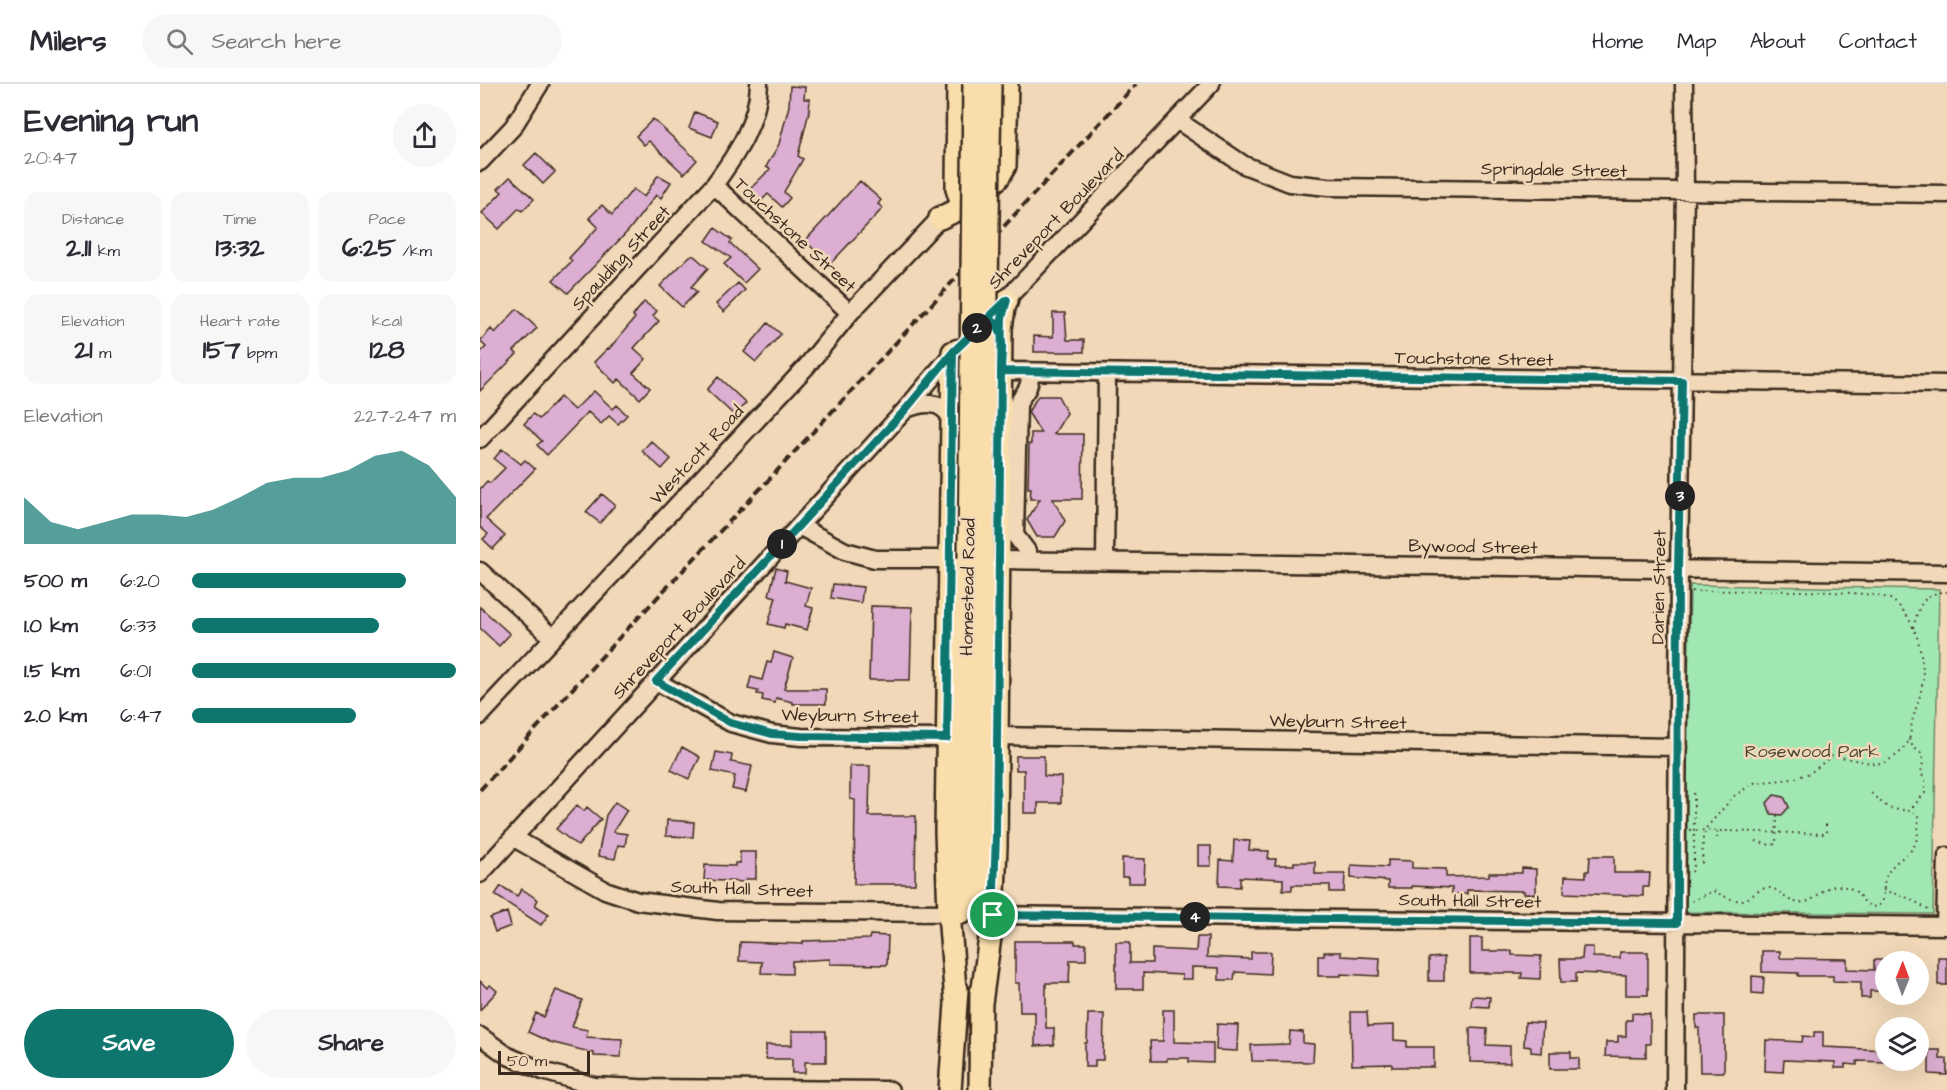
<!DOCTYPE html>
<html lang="en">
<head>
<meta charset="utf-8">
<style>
	:root { --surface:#fff; --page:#f7f7f7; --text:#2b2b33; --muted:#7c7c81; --line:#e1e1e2; --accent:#0f766e }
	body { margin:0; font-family:"Architects Daughter",sans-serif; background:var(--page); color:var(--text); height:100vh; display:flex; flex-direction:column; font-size:22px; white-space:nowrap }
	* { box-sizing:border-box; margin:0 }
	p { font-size:20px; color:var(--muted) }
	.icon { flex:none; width:33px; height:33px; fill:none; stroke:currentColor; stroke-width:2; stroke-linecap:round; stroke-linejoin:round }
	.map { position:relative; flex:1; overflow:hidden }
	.side { display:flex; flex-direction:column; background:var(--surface); width:480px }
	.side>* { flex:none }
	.needle { width:39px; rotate:1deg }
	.buttons { position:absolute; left:1395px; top:867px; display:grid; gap:12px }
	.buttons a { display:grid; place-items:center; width:54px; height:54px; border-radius:50%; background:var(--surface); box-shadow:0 6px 24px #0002; font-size:30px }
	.scale { position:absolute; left:18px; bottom:15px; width:92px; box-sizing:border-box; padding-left:6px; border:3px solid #3b2a1e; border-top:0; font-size:16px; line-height:21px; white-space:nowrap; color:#3b2a1e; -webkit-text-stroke:4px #f0d8b8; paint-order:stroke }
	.pin { position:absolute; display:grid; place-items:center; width:51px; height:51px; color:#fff; margin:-26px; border:3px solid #fff; border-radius:50%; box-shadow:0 2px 6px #0007 }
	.km { position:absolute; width:30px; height:30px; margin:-15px; border-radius:50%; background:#222; color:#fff; font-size:16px; line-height:30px; text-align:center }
	.round { display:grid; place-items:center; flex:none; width:63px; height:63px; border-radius:32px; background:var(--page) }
	.overview { display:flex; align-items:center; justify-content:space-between; height:102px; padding:0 24px }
	h1 { font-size:33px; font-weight:700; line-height:45px }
	.stats { display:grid; grid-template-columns:repeat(3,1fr); gap:9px; height:102px; padding:6px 24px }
	.stats div { display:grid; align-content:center; border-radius:15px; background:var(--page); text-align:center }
	.stats b { font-size:26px; font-weight:700 }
	.stats small { font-size:16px; font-weight:400 }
	.stats p { font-size:16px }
	.chart { height:168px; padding:12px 24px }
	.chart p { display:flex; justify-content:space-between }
	.chart svg { width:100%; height:108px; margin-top:6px; fill:var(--accent); opacity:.7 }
	.primary-button { display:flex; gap:12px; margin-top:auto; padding:12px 24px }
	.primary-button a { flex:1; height:69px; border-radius:36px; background:var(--accent); color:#fff; font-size:24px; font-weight:700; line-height:69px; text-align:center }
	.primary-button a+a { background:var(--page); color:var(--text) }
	ul { padding:0 24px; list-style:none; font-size:20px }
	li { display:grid; grid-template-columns:96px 72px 1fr; align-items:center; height:45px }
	li i { height:15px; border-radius:8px; background:var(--accent) }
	header { display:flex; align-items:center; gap:36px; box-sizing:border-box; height:84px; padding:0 30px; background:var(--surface); border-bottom:2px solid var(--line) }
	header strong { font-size:28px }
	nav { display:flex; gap:33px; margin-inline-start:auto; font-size:21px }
	.search { width:420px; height:54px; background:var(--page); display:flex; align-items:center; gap:15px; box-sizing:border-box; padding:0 21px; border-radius:33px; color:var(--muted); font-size:22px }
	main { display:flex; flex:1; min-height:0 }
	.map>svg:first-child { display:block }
	.park { fill:#a1e7b3; stroke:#6e8868; stroke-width:1.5 }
	.building { fill:#dcaed1; stroke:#3b2a1e; stroke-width:1.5 }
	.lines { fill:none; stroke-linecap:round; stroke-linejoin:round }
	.minor-casing { stroke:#3b2a1e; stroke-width:21 }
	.major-casing { stroke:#3b2a1e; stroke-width:26 }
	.path { stroke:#3b2a1e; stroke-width:2; stroke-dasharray:1.5 4.5; stroke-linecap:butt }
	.minor { stroke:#f0d8b8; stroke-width:16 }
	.major { stroke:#f9deab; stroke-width:21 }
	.rail { stroke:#3b2a1e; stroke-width:4; stroke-dasharray:9 4.5; stroke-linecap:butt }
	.major-bridge-casing { stroke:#3b2a1e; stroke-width:26; stroke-linecap:butt }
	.major-bridge { stroke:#f9deab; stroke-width:21 }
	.route-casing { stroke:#fff; stroke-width:12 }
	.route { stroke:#0f766e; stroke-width:8 }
	.labels { text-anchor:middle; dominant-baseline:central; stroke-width:5; stroke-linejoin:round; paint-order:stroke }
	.street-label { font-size:18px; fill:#3b2a1e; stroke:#f0d8b8 }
	.park-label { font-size:18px; fill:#4a4634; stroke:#f0d8b8 }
</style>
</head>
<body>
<header>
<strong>Milers</strong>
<div class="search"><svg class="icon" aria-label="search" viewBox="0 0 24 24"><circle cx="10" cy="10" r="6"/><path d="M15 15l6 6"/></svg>Search here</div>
<nav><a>Home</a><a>Map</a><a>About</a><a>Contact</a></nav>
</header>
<main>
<section class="side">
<div class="overview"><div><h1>Evening run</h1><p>20:47</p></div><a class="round"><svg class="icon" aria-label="share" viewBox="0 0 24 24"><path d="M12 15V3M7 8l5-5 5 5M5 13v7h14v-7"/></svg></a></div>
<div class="stats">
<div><p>Distance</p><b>2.11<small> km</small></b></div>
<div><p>Time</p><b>13:32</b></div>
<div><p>Pace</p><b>6:25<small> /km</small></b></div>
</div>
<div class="stats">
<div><p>Elevation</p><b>21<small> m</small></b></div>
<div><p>Heart rate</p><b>157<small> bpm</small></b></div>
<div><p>kcal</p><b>128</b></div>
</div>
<div class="chart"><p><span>Elevation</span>227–247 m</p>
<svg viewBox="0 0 160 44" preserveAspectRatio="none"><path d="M0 44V25L10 35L20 38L30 35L40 32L50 32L60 33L70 30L80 25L90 19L100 17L110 17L120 14L130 8L140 6L150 12L160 25V44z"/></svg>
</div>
<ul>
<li><b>500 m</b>6:20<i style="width:81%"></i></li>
<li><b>1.0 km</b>6:33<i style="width:71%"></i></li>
<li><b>1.5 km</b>6:01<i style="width:100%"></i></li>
<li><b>2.0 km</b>6:47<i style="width:62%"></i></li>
</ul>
<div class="primary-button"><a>Save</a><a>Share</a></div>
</section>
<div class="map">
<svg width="1467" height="1006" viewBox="0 0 1467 1006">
	<rect width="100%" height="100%" fill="#f0d8b8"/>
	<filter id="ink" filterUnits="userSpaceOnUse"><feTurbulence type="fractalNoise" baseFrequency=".0167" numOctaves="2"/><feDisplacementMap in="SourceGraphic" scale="12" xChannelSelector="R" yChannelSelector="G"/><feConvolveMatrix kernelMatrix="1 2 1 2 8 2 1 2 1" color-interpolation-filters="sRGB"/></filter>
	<g filter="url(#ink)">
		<path class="park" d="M 1210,501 L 1459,505 L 1453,830 L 1204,828 Z"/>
		<path class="building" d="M 310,2 L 325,3 L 324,15 L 330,15 L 329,28 L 318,72 L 323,75 L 304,108 L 310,114 L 302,123 L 288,110 L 280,118 L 268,107 L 290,85 L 286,83 L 299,60 L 309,22 Z
			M 215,28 L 238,37 L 232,53 L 209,44 Z
			M 173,35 L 217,76 L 204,90 L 169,57 L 164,61 L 156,52 Z
			M 56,69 L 75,88 L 63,100 L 44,81 Z
			M 178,91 L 191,98 L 181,114 L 176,111 L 149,146 L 88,209 L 73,196 L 92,177 L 89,174 L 118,143 L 109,134 L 122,121 L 132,131 L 153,105 L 164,113 Z
			M 30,93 L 54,115 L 42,127 L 39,124 L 19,145 L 2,129 L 22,108 L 18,105 Z
			M 380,97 L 401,116 L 398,120 L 403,124 L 350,180 L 325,157 Z
			M 235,144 L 252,156 L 250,159 L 278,185 L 264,199 L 244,180 L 251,174 L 226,157 Z
			M 210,172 L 214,172 L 228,184 L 211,203 L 217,208 L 202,223 L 180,202 Z
			M 258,199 L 265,206 L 244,228 L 236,220 Z
			M 164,218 L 177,227 L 173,232 L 179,237 L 154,264 L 166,275 L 153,289 L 170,304 L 160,315 L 139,295 L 135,299 L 114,278 L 128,264 L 129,265 L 155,234 L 153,232 Z
			M 37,225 L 57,244 L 34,267 L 37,270 L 0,307 L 0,269 L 6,263 L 0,257 L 11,245 L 15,249 Z
			M 573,229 L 585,229 L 587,256 L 604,256 L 604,268 L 554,268 L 554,252 L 573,253 Z
			M 288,239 L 301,250 L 276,278 L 264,268 Z
			M 238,293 L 266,319 L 254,331 L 227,306 Z
			M 114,307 L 133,325 L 137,321 L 147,331 L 138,340 L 129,332 L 121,340 L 108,328 L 67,371 L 57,361 L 62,357 L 44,340 L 53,330 L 59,335 L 80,313 L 94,326 Z
			M 558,312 L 578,312 L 587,329 L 574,350 L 603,350 L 602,415 L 573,415 L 585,437 L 575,453 L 557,453 L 547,436 L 560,415 L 550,415 L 551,404 L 548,404 L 549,360 L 551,360 L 551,349 L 561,349 L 548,328 Z
			M 171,357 L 191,375 L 182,385 L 162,367 Z
			M 22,365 L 41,380 L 45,376 L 55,385 L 6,435 L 25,452 L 13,465 L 3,455 L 8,450 L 0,443 L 0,405 L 7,397 L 10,399 L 25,384 L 14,375 Z
			M 122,410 L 135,421 L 120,439 L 106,428 Z
			M 296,484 L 307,487 L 305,497 L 331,504 L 326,522 L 333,524 L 327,546 L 305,540 L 304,544 L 288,540 L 296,513 L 289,511 Z
			M 353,500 L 383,503 L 381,519 L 351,514 Z
			M 391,522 L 432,523 L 430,596 L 389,596 Z
			M 0,523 L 30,550 L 19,562 L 0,544 Z
			M 294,568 L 313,574 L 304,605 L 346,605 L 346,620 L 313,620 L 313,618 L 296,614 L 295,619 L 282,616 L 283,611 L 277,610 L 278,607 L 268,605 L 271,593 L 282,596 L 287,578 L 291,579 Z
			M 202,663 L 220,673 L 209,695 L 191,686 Z
			M 236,668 L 252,671 L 251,678 L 272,682 L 266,708 L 252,705 L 255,692 L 232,687 Z
			M 536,672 L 564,672 L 564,692 L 581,693 L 581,719 L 558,719 L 558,729 L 544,729 L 544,686 L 536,686 Z
			M 370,682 L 390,682 L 389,732 L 436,732 L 435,800 L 374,800 L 375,716 L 370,715 Z
			M 1294,711 L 1304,713 L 1309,723 L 1302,731 L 1291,730 L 1287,719 Z
			M 135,718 L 147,726 L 133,748 L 147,750 L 145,762 L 138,761 L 135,775 L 118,772 L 126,731 Z
			M 97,721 L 104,727 L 107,723 L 121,735 L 98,762 L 76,745 Z
			M 187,736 L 214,738 L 213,753 L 186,752 Z
			M 754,756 L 770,757 L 769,766 L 789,767 L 788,775 L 796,775 L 795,781 L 814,781 L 814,778 L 835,778 L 835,790 L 865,790 L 864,808 L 850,808 L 850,801 L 812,801 L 812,806 L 803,806 L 803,795 L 760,793 L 760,803 L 739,802 L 740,776 L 753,777 Z
			M 718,762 L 731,762 L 731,782 L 718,782 Z
			M 260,768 L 276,768 L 276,795 L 266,795 L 266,798 L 224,796 L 225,781 L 255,782 L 255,779 L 260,779 Z
			M 1110,772 L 1134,772 L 1134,789 L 1170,789 L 1169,803 L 1163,803 L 1163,812 L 1084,809 L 1085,792 L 1106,793 L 1106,787 L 1109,787 Z
			M 642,774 L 665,775 L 664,799 L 648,799 L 648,793 L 642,793 Z
			M 908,776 L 932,777 L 932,784 L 966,785 L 966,793 L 1009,792 L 1009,789 L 1042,789 L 1042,784 L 1056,785 L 1056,810 L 1044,810 L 1044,807 L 987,806 L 987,810 L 972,810 L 972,804 L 932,802 L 932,804 L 908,804 L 908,797 L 871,794 L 871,781 L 908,783 Z
			M 21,802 L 37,812 L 42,805 L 58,816 L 55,821 L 69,830 L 61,841 L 15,811 Z
			M 27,828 L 31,842 L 15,848 L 10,834 Z
			M 390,851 L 408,852 L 407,881 L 350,880 L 350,875 L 312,877 L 312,890 L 281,889 L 282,878 L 259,877 L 260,858 L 323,860 L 323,857 L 389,855 Z
			M 717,853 L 728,853 L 727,873 L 771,875 L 771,868 L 791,868 L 790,890 L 755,888 L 754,896 L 739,896 L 739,884 L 712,883 L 712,895 L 702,895 L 702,891 L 663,889 L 663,905 L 636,905 L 636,858 L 650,858 L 650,879 L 672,879 L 672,865 L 716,867 Z
			M 990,854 L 1002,854 L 1002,867 L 1032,867 L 1032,871 L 1061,872 L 1060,895 L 1041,894 L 1042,889 L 990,889 Z
			M 535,857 L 595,857 L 595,860 L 606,860 L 606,876 L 590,876 L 589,899 L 566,899 L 566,944 L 574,944 L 574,961 L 555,962 L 555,928 L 540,928 L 539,899 L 535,899 Z
			M 1103,863 L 1113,863 L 1113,873 L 1140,874 L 1140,868 L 1168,868 L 1168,911 L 1146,911 L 1146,891 L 1096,889 L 1096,898 L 1081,898 L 1080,875 L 1102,875 Z
			M 1282,867 L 1300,867 L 1300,874 L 1367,875 L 1367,885 L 1394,886 L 1394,876 L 1406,876 L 1406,907 L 1390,907 L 1390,914 L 1381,914 L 1381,898 L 1353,897 L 1353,892 L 1318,892 L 1318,889 L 1282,888 Z
			M 844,868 L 861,868 L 861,872 L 900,874 L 899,892 L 861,890 L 861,892 L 838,892 L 838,872 L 844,872 Z
			M 964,873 L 964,897 L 949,897 L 949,874 Z
			M 1458,873 L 1467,873 L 1467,901 L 1458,901 Z
			M 1272,892 L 1284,893 L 1283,910 L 1272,909 Z
			M 0,897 L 7,904 L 10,901 L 17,907 L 0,926 Z
			M 76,906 L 102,916 L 92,943 L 108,946 L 106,953 L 142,955 L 141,973 L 114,972 L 114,969 L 70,958 L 48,948 L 56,929 L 64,933 Z
			M 992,912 L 1010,913 L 1009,923 L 991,922 Z
			M 683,926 L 694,926 L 694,958 L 733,959 L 733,979 L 709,978 L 709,974 L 687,974 L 687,977 L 671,977 L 670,957 L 683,957 Z
			M 871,928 L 887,928 L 888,942 L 914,941 L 914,956 L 927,957 L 927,963 L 954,963 L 954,983 L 912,983 L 912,980 L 872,981 Z
			M 1152,929 L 1170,930 L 1170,960 L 1166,960 L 1166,973 L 1125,972 L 1126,958 L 1138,958 L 1138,952 L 1146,952 L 1146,936 L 1152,936 Z
			M 608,930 L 624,930 L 623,976 L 615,976 L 615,983 L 605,983 L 605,959 L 607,959 Z
			M 1216,931 L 1244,931 L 1244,988 L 1220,988 L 1219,944 L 1216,944 Z
			M 1045,938 L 1063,939 L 1061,969 L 1051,968 L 1051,963 L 1044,962 Z
			M 737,940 L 758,941 L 757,967 L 736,966 Z
			M 990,944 L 1007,945 L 1006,961 L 1030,962 L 1030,979 L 990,978 Z
			M 312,947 L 346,947 L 346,978 L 325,978 L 325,989 L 312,989 L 312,975 L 286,975 L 286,961 L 312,961 Z
			M 810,947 L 823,948 L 823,959 L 834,960 L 833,978 L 772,977 L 771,961 L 809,960 Z
			M 1334,948 L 1343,948 L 1343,963 L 1406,966 L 1406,978 L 1377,977 L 1377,981 L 1365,980 L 1365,984 L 1355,984 L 1355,978 L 1304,976 L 1303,988 L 1285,987 L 1286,956 L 1322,958 L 1323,952 L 1334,953 Z
			M 1449,966 L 1460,966 L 1460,975 L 1467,975 L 1467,991 L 1449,990 Z
			M 1070,968 L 1091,968 L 1091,974 L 1099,974 L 1099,985 L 1070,985 Z"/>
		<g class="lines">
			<defs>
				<path id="minor" d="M 697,36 L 764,81 L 810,99 L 848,103 L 1467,110
					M 0,78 L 33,43 L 60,0
					M 234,101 L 370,229
					M 519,223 L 731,0
					M 521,287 L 1467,300
					M 426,325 C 444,318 461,316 471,334
					M 0,355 L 234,101 C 256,71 278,39 279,0
					M 319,442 L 365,467 L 395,475 L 470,475
					M 518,476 L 1467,489
					M 550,476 L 547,467 L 535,451 L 538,321 C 540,313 545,310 548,303 C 550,298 550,293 550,288
					M 625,477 L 627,289
					M 0,487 L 73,554
					M 176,597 L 251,639 L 292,650 L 321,653 L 467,654
					M 0,632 L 326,283 L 370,229 L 460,134
					M 518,652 L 1198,663
					M 34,754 L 125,806 L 158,817 L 238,827 L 469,829
					M 0,790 L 426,325 L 477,264
					M 513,831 L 1467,842
					M 1465,842 L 1467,772
					M 0,952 L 28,972 L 63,987 L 114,1002 L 159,1004 L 410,1006
					M 1195,1006 L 1199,486 L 1205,107 L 1204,0"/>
				<path id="major" d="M 478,0 L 477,105 L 481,117 L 487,119
					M 460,134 L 479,125 L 518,94 L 525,82 L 527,0
					M 473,268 L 466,748 L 469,829 L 476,918
					M 500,828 L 503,475
					M 481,829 L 484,775 L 489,474
					M 501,919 L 513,831 L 516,763 L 521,245 L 524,224 L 527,216
					M 470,1006 L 477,905
					M 500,1006 L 501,908"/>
			</defs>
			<use href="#minor" class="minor-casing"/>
			<use href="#major" class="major-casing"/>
			<path class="path" d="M 1212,507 C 1242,507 1395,504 1412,516 C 1435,533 1443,566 1443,594 C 1442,608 1437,621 1433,634 C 1431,641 1431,649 1429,656 C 1425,666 1412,676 1402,679 C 1391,681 1365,673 1352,672 L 1330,689 L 1312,695 L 1274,699 L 1254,712 L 1227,743 L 1223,754 L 1222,780
				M 1433,544 C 1439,523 1442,508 1467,508
				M 1429,655 L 1433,663 L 1442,670 L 1443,678 L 1441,689 L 1445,696 L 1445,709 L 1430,726
				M 1210,746 L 1346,750 L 1346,739
				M 1237,747 L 1237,754
				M 1276,757 L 1290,761 L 1296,760 L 1297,730
				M 1212,788 L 1214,783 L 1214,708 L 1212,705
				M 1403,806 L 1431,815 L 1450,827
				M 1212,817 L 1233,807 C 1245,812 1258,822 1271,812 C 1276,809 1281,804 1287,804 C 1302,803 1303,821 1324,818 C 1336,817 1343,802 1356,802 C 1363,802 1368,803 1374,806 C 1381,811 1387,828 1399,821 C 1407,816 1402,804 1405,796 C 1416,764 1442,781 1438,730 C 1429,725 1423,727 1413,725 C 1404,723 1396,713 1389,707"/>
			<use href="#minor" class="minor"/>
			<use href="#major" class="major"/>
			<path class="rail" d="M 0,706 L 137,556 L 282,403 L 656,0"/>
			<defs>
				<path id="major-bridge" d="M 489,474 L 494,0
					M 503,475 L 510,0"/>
			</defs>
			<use href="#major-bridge" class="major-bridge-casing"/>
			<use href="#major-bridge" class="major-bridge"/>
		</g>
	</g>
	<g class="lines" filter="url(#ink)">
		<defs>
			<path id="route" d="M 513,831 L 516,752 L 521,287 C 521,269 528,242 508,234 L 473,268 L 426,325 L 176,597 L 251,639 L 292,650 L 321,652 L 467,654 L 473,268 L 527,216 L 522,234 L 521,287 L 1202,297 L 1198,486 L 1197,839 L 513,831"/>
		</defs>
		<use href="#route" class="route-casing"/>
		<use href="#route" class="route"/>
	</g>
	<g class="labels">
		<g class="street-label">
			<text transform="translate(1074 86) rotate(1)">Springdale Street</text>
			<text transform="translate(576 135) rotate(-46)">Shreveport Boulevard</text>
			<text transform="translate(315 151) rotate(43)">Touchstone Street</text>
			<text transform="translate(141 174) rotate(-47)">Spaulding Street</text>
			<text transform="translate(994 275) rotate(1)">Touchstone Street</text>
			<text transform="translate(217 371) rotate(-47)">Westcott Road</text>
			<text transform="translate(993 463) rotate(1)">Bywood Street</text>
			<text transform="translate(488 503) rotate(-89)">Homestead Road</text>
			<text transform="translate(1179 503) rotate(-89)">Darien Street</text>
			<text transform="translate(199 544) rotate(-47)">Shreveport Boulevard</text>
			<text transform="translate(370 632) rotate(1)">Weyburn Street</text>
			<text transform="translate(858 638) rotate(1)">Weyburn Street</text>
			<text transform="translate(262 805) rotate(2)">South Hall Street</text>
			<text transform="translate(990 817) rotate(1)">South Hall Street</text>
		</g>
		<g class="park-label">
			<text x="1332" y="667">Rosewood Park</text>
		</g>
	</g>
</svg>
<div class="buttons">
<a><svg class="needle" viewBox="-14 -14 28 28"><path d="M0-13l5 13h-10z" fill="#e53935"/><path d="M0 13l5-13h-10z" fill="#7c7c81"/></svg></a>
<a><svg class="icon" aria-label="layers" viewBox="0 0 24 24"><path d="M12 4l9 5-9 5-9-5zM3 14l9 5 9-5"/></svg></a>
</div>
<div class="scale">50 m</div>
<div class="pin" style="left:513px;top:831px;background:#1e9e55"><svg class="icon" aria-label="arrive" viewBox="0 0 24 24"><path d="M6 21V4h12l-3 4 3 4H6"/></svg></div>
<b class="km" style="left:302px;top:460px">1</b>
<b class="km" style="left:497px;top:244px">2</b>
<b class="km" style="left:1200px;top:412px">3</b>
<b class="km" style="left:715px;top:833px">4</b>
</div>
</main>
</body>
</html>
